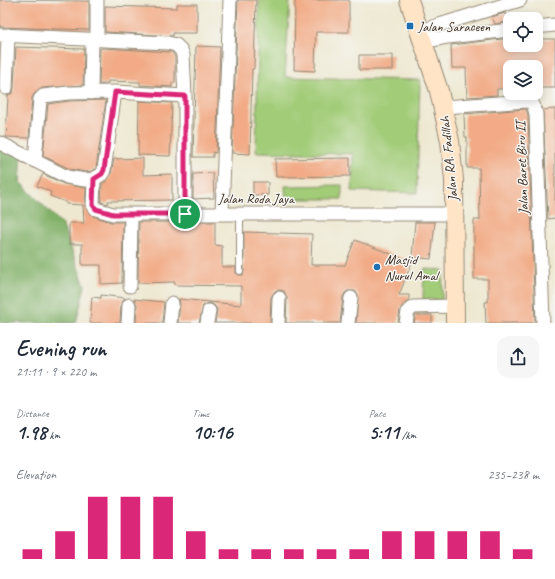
<!DOCTYPE html>
<html lang="en">
<head>
<meta charset="utf-8">
<style>
	:root { --surface:#fff; --page:#f6f6f7; --text:#1f2937; --muted:#747a83; --accent:#db2777 }
	body { margin:0; font-family:Caveat,sans-serif; background:var(--page); color:var(--text); height:100vh; display:flex; flex-direction:column; font-size:15px; white-space:nowrap }
	* { box-sizing:border-box; margin:0 }
	p { font-size:13px; color:var(--muted) }
	.icon { flex:none; width:22px; height:22px; fill:none; stroke:currentColor; stroke-width:2; stroke-linecap:round; stroke-linejoin:round }
	.map { position:relative; height:323px; overflow:hidden }
	.panel { display:flex; flex-direction:column; background:var(--surface); flex:1 }
	.panel>* { flex:none }
	.fabs { position:absolute; left:503px; top:12px; display:grid; gap:8px }
	.fabs a { display:grid; place-items:center; width:40px; height:40px; border-radius:8px; background:var(--surface); box-shadow:0 2px 10px #0003; font-size:20px }
	.pin { position:absolute; display:grid; place-items:center; width:34px; height:34px; color:#fff; margin:-17px; border:2px solid #fff; border-radius:50%; box-shadow:0 1px 4px #0007 }
	.round { display:grid; place-items:center; flex:none; width:42px; height:42px; border-radius:12px; background:var(--page) }
	.head { display:flex; align-items:center; justify-content:space-between; height:68px; padding:0 16px }
	h1 { font-size:22px; font-weight:700; line-height:30px }
	.figures { display:grid; grid-template-columns:repeat(3,1fr); gap:6px; height:68px; padding:4px 16px }
	.figures div { display:grid; align-content:center }
	.figures b { font-size:20px; font-weight:700 }
	.figures small { font-size:11px; font-weight:400 }
	.figures p { font-size:11px }
	.chart { height:112px; padding:8px 16px }
	.chart p { display:flex; justify-content:space-between }
	.chart svg { width:100%; height:72px; margin-top:4px; stroke:var(--accent); stroke-width:6 }
	.map>svg:first-child { display:block }
	.green { fill:#a2cc78; stroke:#6e7b4b }
	.forest { fill:#81b068; stroke:#5e6d43 }
	.building { fill:#f2ab86 }
	.lines { fill:none; stroke-linecap:round; stroke-linejoin:round }
	.service-casing { stroke:#948977; stroke-width:8 }
	.minor-casing { stroke:#948977; stroke-width:15 }
	.secondary-casing { stroke:#948977; stroke-width:20 }
	.service { stroke:#fff; stroke-width:6 }
	.minor { stroke:#fff; stroke-width:13 }
	.secondary { stroke:#ffe4c6; stroke-width:18 }
	.route-casing { stroke:#fff; stroke-width:8 }
	.route { stroke:#db2777; stroke-width:5 }
	.poi-dot { fill:#1f6fb2; stroke:#f6f6f2; stroke-width:1.5 }
	.labels { text-anchor:middle; dominant-baseline:central; stroke-width:3; stroke-linejoin:round; paint-order:stroke }
	.poi-label { font-size:14px; fill:#3b2a1e; stroke:#f6f6f2; text-anchor:start }
	.street-label { font-size:14px; fill:#3b2a1e; stroke:#f6f6f2 }
</style>
</head>
<body>
<div class="map">
<svg width="555" height="323" viewBox="0 0 555 323">
	<rect width="100%" height="100%" fill="#f6f6f2"/>
	<filter id="ink" filterUnits="userSpaceOnUse"><feTurbulence type="fractalNoise" baseFrequency=".025" numOctaves="2"/><feDisplacementMap in="SourceGraphic" scale="8" xChannelSelector="R" yChannelSelector="G"/><feConvolveMatrix kernelMatrix="1 2 1 2 8 2 1 2 1" color-interpolation-filters="sRGB"/></filter>
	<filter id="wash" filterUnits="userSpaceOnUse"><feTurbulence type="fractalNoise" baseFrequency=".012" numOctaves="4" result="noise"/><feDisplacementMap in="SourceGraphic" scale="16" xChannelSelector="R" yChannelSelector="G"/><feGaussianBlur stdDeviation="0.9" result="paint"/><feColorMatrix in="noise" values="0 0 0 0 0 0 0 0 0 0 0 0 0 0 0 0 0 1.4 0 .05"/><feComposite in="paint" operator="in"/></filter>
	<g filter="url(#wash)">
		<rect width="100%" height="100%" fill="#eee8d0"/>
		<path class="green" d="M 259,0 L 290,0 L 285,77 L 420,80 L 417,193 L 352,191 L 353,154 L 256,152 Z
			M 342,185 L 342,199 L 286,199 L 285,186 Z
			M 424,269 L 443,270 L 442,300 L 423,299 Z"/>
		<path class="forest" d="M 0,138 L 22,155 L 20,182 L 62,224 L 85,286 L 76,323 L 0,323 Z"/>
		<g id="blocks">
			<path class="building" d="M 0,0 L 89,1 L 89,30 L 0,27 Z
				M 238,0 L 256,0 L 254,69 L 252,69 L 250,154 L 232,153 Z
				M 295,0 L 349,0 L 349,32 L 316,32 L 315,71 L 294,70 Z
				M 177,4 L 197,4 L 197,33 L 173,33 L 173,36 L 105,32 L 105,6 L 177,8 Z
				M 505,13 L 508,22 L 495,24 L 492,17 Z
				M 510,38 L 510,45 L 536,45 L 536,39 L 555,39 L 555,88 L 536,88 L 536,67 L 510,67 L 510,89 L 497,89 L 497,95 L 467,97 L 466,68 L 452,68 L 451,45 Z
				M 196,46 L 220,47 L 216,153 L 213,152 L 213,157 L 193,157 Z
				M 16,47 L 84,49 L 83,85 L 42,88 L 34,94 L 32,98 L 29,138 L 6,137 L 8,95 L 13,93 L 14,88 Z
				M 102,48 L 172,52 L 175,57 L 175,83 L 172,83 L 172,87 L 140,85 L 140,82 L 108,81 L 108,84 L 99,84 L 100,49 Z
				M 359,55 L 393,55 L 393,70 L 359,70 Z
				M 106,100 L 96,168 L 91,171 L 85,172 L 70,169 L 43,156 L 48,104 L 69,101 Z
				M 139,101 L 172,103 L 170,156 L 138,155 Z
				M 526,109 L 528,115 L 535,323 L 486,323 L 485,302 L 488,302 L 488,279 L 474,279 L 474,220 L 480,220 L 479,168 L 467,168 L 467,137 L 465,137 L 464,114 Z
				M 555,109 L 555,218 L 548,219 L 543,110 Z
				M 143,158 L 143,175 L 172,174 L 172,200 L 108,201 L 108,204 L 101,202 L 102,184 L 107,181 L 111,174 L 114,159 Z
				M 350,158 L 350,176 L 276,177 L 275,159 Z
				M 213,173 L 214,198 L 193,199 L 193,174 Z
				M 43,174 L 64,184 L 86,188 L 85,205 L 87,210 L 93,216 L 111,222 L 123,222 L 122,283 L 101,284 L 101,265 L 82,265 L 82,244 L 69,244 L 69,223 L 84,223 L 83,205 L 66,204 L 66,202 L 50,196 L 51,192 L 37,186 Z
				M 253,182 L 268,182 L 268,195 L 253,195 Z
				M 139,222 L 215,222 L 215,245 L 222,246 L 222,267 L 236,267 L 236,273 L 240,275 L 243,275 L 244,271 L 244,232 L 312,234 L 311,265 L 345,265 L 355,240 L 412,262 L 399,295 L 409,295 L 409,300 L 402,306 L 400,310 L 398,323 L 356,323 L 358,295 L 355,291 L 348,291 L 345,293 L 343,297 L 340,323 L 286,323 L 287,298 L 284,291 L 279,290 L 275,291 L 271,297 L 270,323 L 215,323 L 217,309 L 214,305 L 210,303 L 206,304 L 203,306 L 199,323 L 178,323 L 180,304 L 179,299 L 241,305 L 241,286 L 175,285 L 175,282 L 138,283 Z
				M 415,222 L 435,222 L 431,259 L 412,257 Z
				M 101,295 L 125,298 L 121,304 L 120,323 L 90,323 L 92,297 L 101,298 Z
				M 134,299 L 164,302 L 162,323 L 136,323 L 137,305 Z
				M 416,315 L 432,315 L 432,323 L 414,323 Z"/>
		</g>
	</g>
	<g filter="url(#ink)">
		<use href="#blocks" fill-opacity="0" stroke="#948977" stroke-width="1"/>
		<g class="lines">
			<defs>
				<path id="service" d="M 240,271 L 240,214"/>
				<path id="minor" d="M 536,27 L 555,25
					M 420,31 L 520,0
					M 0,35 L 168,43 L 176,45 L 181,50 L 183,55 L 185,96 L 185,214
					M 97,39 L 97,0
					M 423,42 L 448,37 L 510,30
					M 6,88 L 8,35
					M 91,93 L 92,39
					M 444,107 L 527,101 C 534,102 534,107 536,114 L 543,323
					M 0,143 L 67,177 L 85,180 L 94,179 L 93,205 L 96,209 L 113,214 L 455,214
					M 35,161 L 40,99 L 43,96 L 68,93 L 115,92 L 185,96
					M 94,179 L 102,174 L 104,170 L 115,92
					M 222,214 L 230,0
					M 130,286 L 131,214
					M 128,323 L 129,305
					M 170,323 L 172,303
					M 207,323 L 209,311
					M 278,323 L 279,298
					M 348,323 L 351,298
					M 406,323 L 408,312 L 413,307 L 455,306"/>
				<path id="secondary" d="M 409,0 L 439,91 L 450,141 L 454,180 L 455,323"/>
			</defs>
			<use href="#service" class="service-casing"/>
			<use href="#minor" class="minor-casing"/>
			<use href="#secondary" class="secondary-casing"/>
			<use href="#service" class="service"/>
			<use href="#minor" class="minor"/>
			<use href="#secondary" class="secondary"/>
		</g>
	</g>
	<g class="lines" filter="url(#ink)">
		<defs>
			<path id="route" d="M 115,92 L 185,96 L 185,214 L 113,214 L 96,209 L 93,205 L 94,179 L 102,174 L 104,170 Z"/>
		</defs>
		<use href="#route" class="route-casing"/>
		<use href="#route" class="route"/>
	</g>
	<g class="poi-dot">
		<rect x="406" y="22" width="8" height="8" rx="2"/>
		<circle cx="377" cy="267" r="4"/>
	</g>
	<g class="labels">
		<g class="poi-label">
			<text x="418" y="26">Jalan Saraceen</text>
			<text x="385" y="259">Masjid<tspan x="385" dy="16">Nurul Amal</tspan></text>
		</g>
		<g class="street-label">
			<text transform="translate(449 159) rotate(-96)">Jalan RA. Fadillah</text>
			<text transform="translate(522 168) rotate(-92)">Jalan Baret Biru II</text>
			<text x="256" y="198">Jalan Roda Jaya</text>
		</g>
	</g>
</svg>
<div class="fabs">
<a><svg class="icon" aria-label="locate" viewBox="0 0 24 24"><circle cx="12" cy="12" r="6"/><path d="M12 2v4M12 18v4M2 12h4M18 12h4"/></svg></a>
<a><svg class="icon" aria-label="layers" viewBox="0 0 24 24"><path d="M12 4l9 5-9 5-9-5zM3 14l9 5 9-5"/></svg></a>
</div>
<div class="pin" style="left:185px;top:214px;background:#1e9e55"><svg class="icon" aria-label="arrive" viewBox="0 0 24 24"><path d="M6 21V4h12l-3 4 3 4H6"/></svg></div>
</div>
<section class="panel">
<div class="head"><div><h1>Evening run</h1><p>21:11 · 9 × 220 m</p></div><a class="round"><svg class="icon" aria-label="share" viewBox="0 0 24 24"><path d="M12 15V3M7 8l5-5 5 5M5 13v7h14v-7"/></svg></a></div>
<div class="figures">
<div><p>Distance</p><b>1.98<small> km</small></b></div>
<div><p>Time</p><b>10:16</b></div>
<div><p>Pace</p><b>5:11<small> /km</small></b></div>
</div>
<div class="chart"><p><span>Elevation</span>235–238 m</p>
<svg viewBox="0 0 160 44" preserveAspectRatio="none"><path d="M5 44V38M15 44V27M25 44V6M35 44V6M45 44V6M55 44V27M65 44V38M75 44V38M85 44V38M95 44V38M105 44V38M115 44V27M125 44V27M135 44V27M145 44V27M155 44V38"/></svg>
</div>
</section>
</body>
</html>
